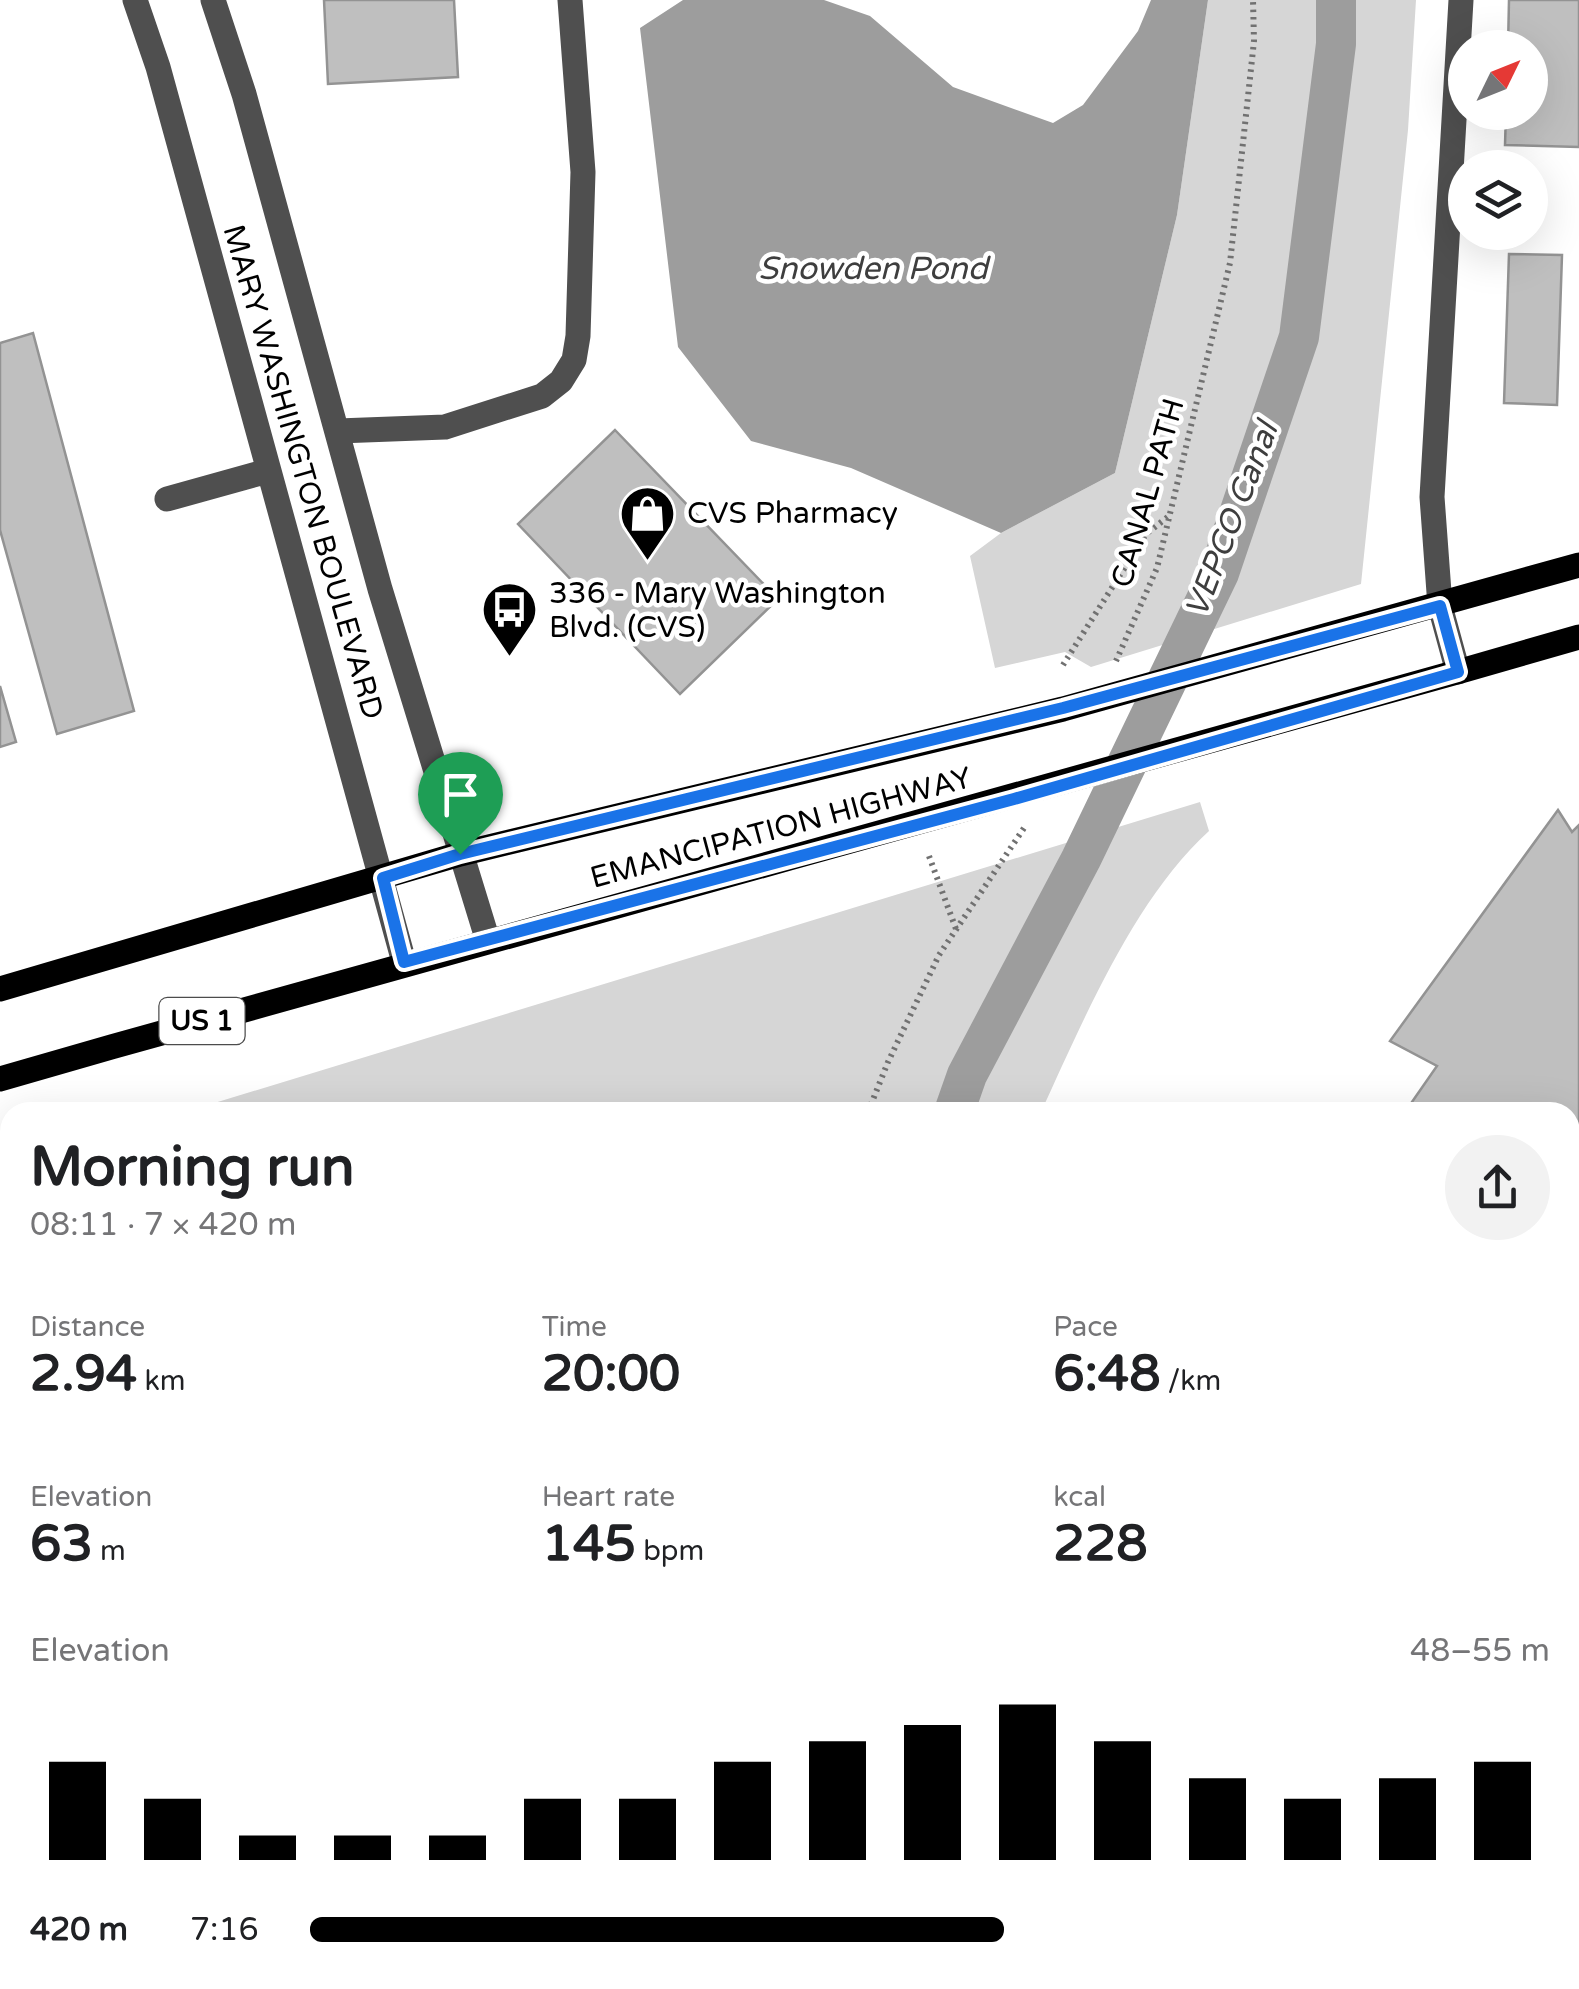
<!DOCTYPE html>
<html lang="en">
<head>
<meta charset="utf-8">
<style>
	:root { --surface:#fff; --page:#f2f2f2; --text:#202124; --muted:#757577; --accent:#000 }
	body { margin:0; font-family:"Varela Round",sans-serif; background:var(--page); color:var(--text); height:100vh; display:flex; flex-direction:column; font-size:38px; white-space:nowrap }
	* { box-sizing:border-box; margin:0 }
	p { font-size:32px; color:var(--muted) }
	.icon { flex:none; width:55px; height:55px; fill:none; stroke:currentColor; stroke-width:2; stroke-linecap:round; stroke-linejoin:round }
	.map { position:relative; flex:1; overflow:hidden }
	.sheet { position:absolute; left:0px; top:1102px; width:1580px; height:888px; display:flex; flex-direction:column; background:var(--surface); border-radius:30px 30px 0 0; box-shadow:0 10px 40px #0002 }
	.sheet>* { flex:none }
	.needle { width:65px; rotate:47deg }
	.fabs { position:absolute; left:1448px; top:30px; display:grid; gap:20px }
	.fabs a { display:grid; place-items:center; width:100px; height:100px; border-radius:50%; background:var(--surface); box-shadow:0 10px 40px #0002; font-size:50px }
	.pin { position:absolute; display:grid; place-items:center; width:85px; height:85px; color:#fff; margin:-102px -42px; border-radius:50% 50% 50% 0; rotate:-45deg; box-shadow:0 0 10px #0007 }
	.pin .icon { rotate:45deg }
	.round { display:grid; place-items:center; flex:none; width:105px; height:105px; border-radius:52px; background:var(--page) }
	.headline { display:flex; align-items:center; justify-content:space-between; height:170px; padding:0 30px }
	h1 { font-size:55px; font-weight:700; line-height:75px }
	.figures { display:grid; grid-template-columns:repeat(3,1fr); gap:15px; height:170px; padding:10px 30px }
	.figures div { display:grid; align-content:center }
	.figures b { font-size:50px; font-weight:700 }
	.figures small { font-size:28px; font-weight:400 }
	.figures p { font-size:28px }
	.chart { height:280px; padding:20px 30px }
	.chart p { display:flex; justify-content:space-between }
	.chart svg { width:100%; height:180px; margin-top:10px; stroke:var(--accent); stroke-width:6 }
	ul { padding:0 30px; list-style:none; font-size:32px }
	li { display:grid; grid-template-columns:160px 120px 1fr; align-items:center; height:75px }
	li i { height:25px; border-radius:12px; background:var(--accent) }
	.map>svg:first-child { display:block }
	.green { fill:#d6d6d6 }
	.water { fill:#9d9d9d }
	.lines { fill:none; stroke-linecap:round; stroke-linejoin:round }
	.canal { stroke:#9d9d9d; stroke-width:40 }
	.building { fill:#bfbfbf; stroke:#939393; stroke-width:2.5 }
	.path { stroke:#717171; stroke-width:6; stroke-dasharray:2.5 5; stroke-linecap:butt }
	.minor { stroke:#4f4f4f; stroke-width:25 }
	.major { stroke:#000; stroke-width:25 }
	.route-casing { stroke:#fff; stroke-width:20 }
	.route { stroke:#1a73e8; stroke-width:12 }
	.labels { text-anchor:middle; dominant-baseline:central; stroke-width:9; stroke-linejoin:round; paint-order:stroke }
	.shield { fill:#fff; stroke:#4c4c4c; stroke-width:2.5 }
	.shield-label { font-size:28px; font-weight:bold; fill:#000 }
	.street-label { font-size:30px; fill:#000; stroke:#fff }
	.poi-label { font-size:30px; fill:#000; stroke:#fff; text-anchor:start }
	.water-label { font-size:32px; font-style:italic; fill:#3e3e3e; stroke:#fff }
</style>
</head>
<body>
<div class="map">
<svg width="1579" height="1989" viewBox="0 0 1579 1989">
	<rect width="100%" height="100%" fill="#fff"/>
	<path class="green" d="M 1208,0 L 1416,0 L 1408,130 L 1361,584 L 1091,667 L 1065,652 L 995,668 L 970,556 L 1001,533 L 1115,473 L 1177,215 Z
		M 1200,802 L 1209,831 C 1134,899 1083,1021 1041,1112 L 185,1112 Z
		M 0,1257 L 10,1258 L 10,1940 L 0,1939 Z
		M 731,1980 L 924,1980 L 925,1989 L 733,1989 Z"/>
	<path class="water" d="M 683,0 L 824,0 L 870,16 L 953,87 L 1053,123 L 1083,105 L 1138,31 L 1151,0 L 1208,0 L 1177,215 L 1115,473 L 1001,533 L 851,468 L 751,441 L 678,347 L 640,28 Z
		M 261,1980 L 731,1980 L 733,1989 L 265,1989 Z"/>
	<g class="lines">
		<path class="canal" d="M 954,1112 L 967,1075 L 1081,859 L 1219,573 L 1299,337 L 1336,44 L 1336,0
			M 885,1980 L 886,1989"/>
	</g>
	<path class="building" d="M 324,0 L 454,0 L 458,77 L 328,84 Z
		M 1509,0 L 1579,0 L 1579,147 L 1505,145 L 1506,112 L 1530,112 L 1530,48 L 1508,48 Z
		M 1509,254 L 1562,255 L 1557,405 L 1504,403 Z
		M 33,333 L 134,711 L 57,734 L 0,530 L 0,343 Z
		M 615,430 L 778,599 L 680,694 L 518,524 Z
		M 0,686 L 16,742 L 0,747 Z
		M 1558,810 L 1572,832 L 1579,825 L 1579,1580 L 1570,1575 L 1570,1112 L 1405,1112 L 1437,1066 L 1390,1041 Z"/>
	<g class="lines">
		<path class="path" d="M 1116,661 L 1157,568 L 1230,263 L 1254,41 L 1253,0
			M 1063,665 L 1146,534 L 1169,516
			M 929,856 L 956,929
			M 868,1112 L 888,1062 L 939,955 L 1026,825
			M 795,1980 L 797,1989"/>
		<path class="minor" d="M 135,0 L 158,67 L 404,962
			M 213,0 L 244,94 L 380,589 L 488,941
			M 338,431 L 445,427 L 542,396 L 561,381 L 574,360 L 578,336 L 583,172 L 570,0
			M 167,499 L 268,471
			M 1458,672 L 1440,606 L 1432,497 L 1461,0"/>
		<path class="major" d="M 0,989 L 460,854 L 1063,709 L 1579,565
			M 0,1079 C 525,927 1054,789 1579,637"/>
	</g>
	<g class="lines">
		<defs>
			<path id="route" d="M 1440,606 L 1458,672 L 1014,799 L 404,962 L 383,878 L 460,854 L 1063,708 Z"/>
		</defs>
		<use href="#route" class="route-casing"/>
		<use href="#route" class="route"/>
	</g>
	<defs>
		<symbol id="shop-pin" viewBox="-11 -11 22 30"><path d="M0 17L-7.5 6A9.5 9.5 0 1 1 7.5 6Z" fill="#000" stroke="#fff"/><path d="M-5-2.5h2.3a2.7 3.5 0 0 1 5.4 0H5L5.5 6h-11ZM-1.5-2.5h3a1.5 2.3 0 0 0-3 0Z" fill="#fff"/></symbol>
		<symbol id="bus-pin" viewBox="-11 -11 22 30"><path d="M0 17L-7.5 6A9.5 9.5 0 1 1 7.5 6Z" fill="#000" stroke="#fff"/><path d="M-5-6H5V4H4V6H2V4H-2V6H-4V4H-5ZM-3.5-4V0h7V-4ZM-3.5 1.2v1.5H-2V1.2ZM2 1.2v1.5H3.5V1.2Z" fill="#fff"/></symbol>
	</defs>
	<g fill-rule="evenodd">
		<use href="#shop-pin" x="616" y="482" width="63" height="86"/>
		<use href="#bus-pin" x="478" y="578" width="63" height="86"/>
	</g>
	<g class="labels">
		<rect class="shield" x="159.5" y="998" width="85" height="46" rx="8"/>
		<g class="shield-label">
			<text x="202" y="1021">US 1</text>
		</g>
		<g class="street-label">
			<text transform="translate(303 472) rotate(74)">MARY WASHINGTON BOULEVARD</text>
			<text transform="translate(1148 493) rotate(-74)">CANAL PATH</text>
			<text transform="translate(781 828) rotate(-15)">EMANCIPATION HIGHWAY</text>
		</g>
		<g class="poi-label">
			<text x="687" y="513">CVS Pharmacy</text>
			<text x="549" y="593">336 - Mary Washington<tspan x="549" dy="34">Blvd. (CVS)</tspan></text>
		</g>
		<g class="water-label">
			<text x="873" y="269">Snowden Pond</text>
			<text transform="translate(1232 520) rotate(-69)">VEPCO Canal</text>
		</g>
	</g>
</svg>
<div class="fabs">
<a><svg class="needle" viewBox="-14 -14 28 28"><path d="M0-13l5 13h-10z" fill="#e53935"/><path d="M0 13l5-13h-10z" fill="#757577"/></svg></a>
<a><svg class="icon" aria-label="layers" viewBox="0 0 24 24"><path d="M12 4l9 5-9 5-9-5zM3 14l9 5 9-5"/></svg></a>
</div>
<div class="pin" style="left:460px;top:854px;background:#1e9e55"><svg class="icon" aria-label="arrive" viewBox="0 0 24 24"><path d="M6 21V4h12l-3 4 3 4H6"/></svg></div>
<section class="sheet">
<div class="headline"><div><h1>Morning run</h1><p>08:11 · 7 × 420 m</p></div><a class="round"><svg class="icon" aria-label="share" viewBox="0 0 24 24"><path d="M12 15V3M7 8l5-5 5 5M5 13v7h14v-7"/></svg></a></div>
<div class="figures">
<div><p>Distance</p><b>2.94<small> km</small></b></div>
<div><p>Time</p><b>20:00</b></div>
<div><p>Pace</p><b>6:48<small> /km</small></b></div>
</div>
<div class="figures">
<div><p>Elevation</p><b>63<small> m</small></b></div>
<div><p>Heart rate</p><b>145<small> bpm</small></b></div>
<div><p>kcal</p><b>228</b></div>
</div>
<div class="chart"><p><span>Elevation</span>48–55 m</p>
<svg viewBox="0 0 160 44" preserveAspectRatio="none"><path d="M5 44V20M15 44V29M25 44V38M35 44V38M45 44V38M55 44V29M65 44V29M75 44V20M85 44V15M95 44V11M105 44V6M115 44V15M125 44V24M135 44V29M145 44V24M155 44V20"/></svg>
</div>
<ul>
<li><b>420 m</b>7:16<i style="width:56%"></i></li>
</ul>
</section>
</div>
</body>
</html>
